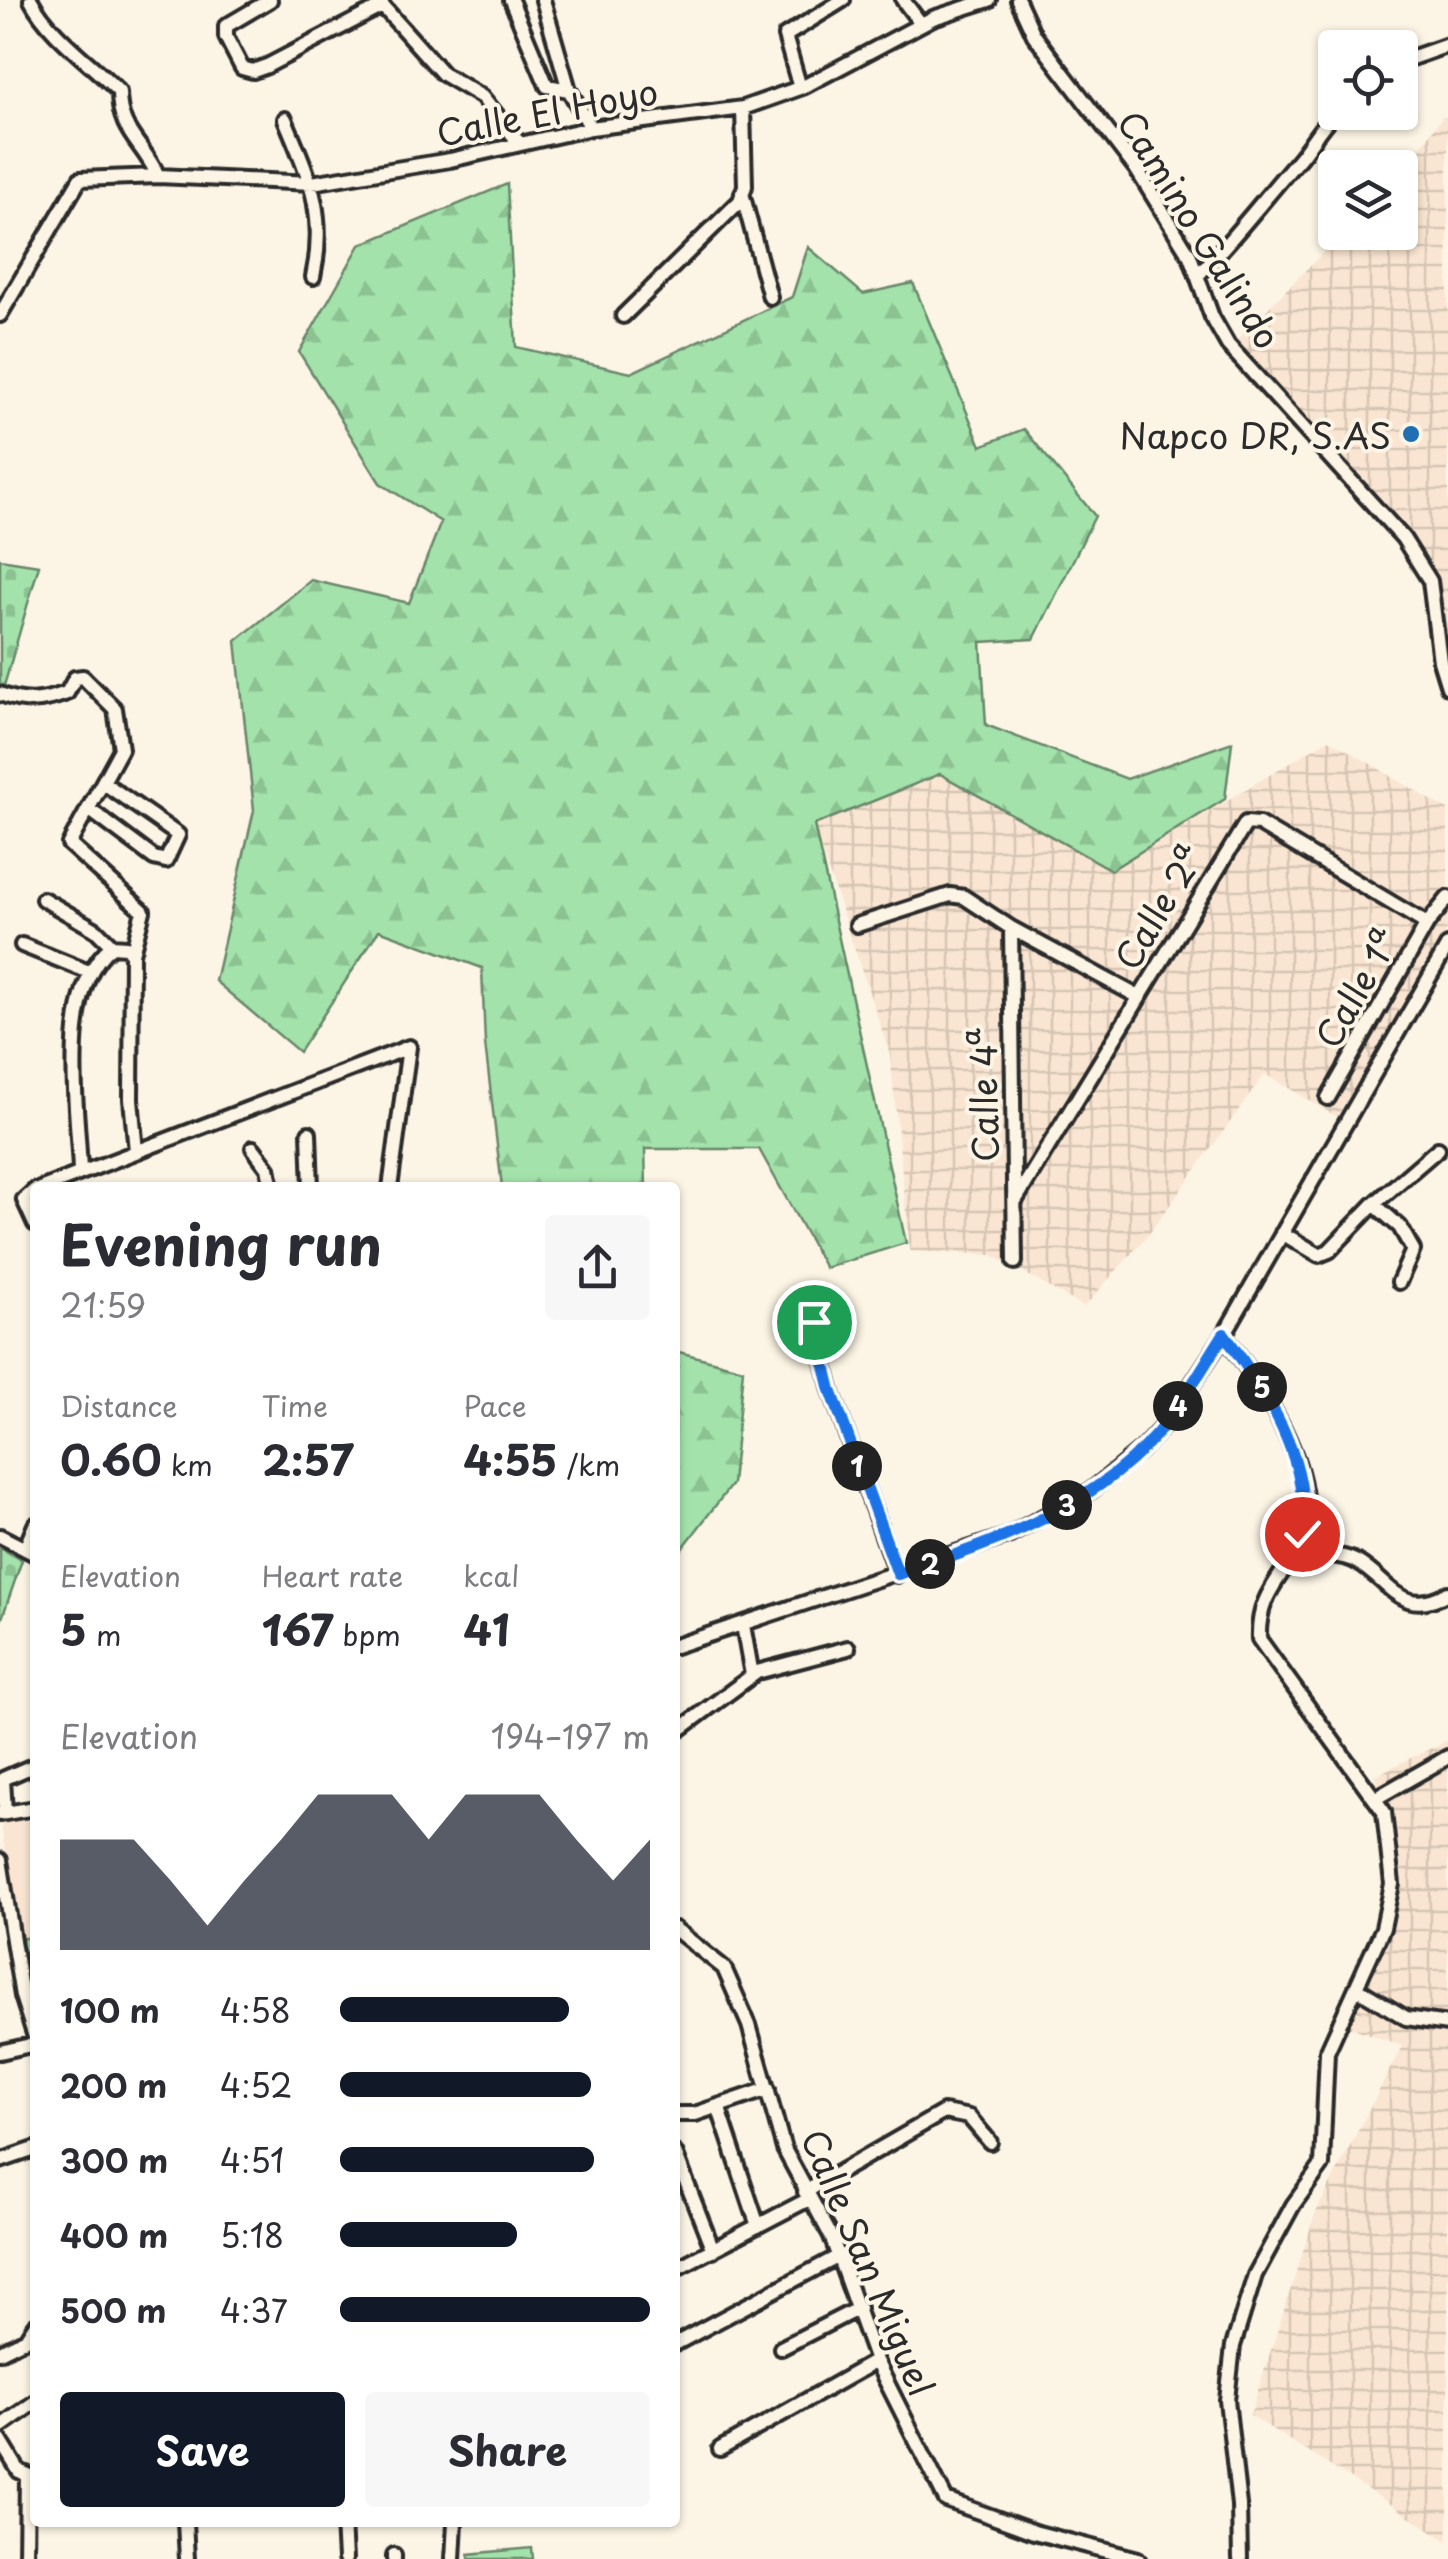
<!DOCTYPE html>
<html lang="en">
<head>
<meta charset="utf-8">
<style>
	:root { --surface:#fff; --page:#f7f7f7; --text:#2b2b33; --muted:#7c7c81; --accent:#111827 }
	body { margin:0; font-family:"Playpen Sans",sans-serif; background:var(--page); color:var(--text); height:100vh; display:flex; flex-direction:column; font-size:38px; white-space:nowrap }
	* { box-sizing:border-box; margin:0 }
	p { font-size:32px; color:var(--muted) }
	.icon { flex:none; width:55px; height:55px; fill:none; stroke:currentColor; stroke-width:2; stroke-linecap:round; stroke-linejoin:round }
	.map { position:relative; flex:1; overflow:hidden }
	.drawer { position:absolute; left:30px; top:1182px; width:650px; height:1345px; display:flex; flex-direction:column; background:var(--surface); border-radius:10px; box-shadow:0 2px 8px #0004 }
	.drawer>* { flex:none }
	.tools { position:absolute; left:1318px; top:30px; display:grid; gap:20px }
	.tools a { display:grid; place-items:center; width:100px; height:100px; border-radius:10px; background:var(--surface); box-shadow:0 2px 8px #0004; font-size:50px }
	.pin { position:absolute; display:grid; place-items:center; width:85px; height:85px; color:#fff; margin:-42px; border:5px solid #fff; border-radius:50%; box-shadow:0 2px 10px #0007 }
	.km { position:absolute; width:50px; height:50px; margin:-25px; border-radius:50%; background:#222; color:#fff; font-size:28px; line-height:50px; text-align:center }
	.round { display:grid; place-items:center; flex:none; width:105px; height:105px; border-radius:10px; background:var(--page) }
	.summary { display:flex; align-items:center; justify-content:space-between; height:170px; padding:0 30px }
	h1 { font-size:55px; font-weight:700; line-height:75px }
	.figures { display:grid; grid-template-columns:repeat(3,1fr); gap:15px; height:170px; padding:10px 30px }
	.figures div { display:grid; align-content:center }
	.figures b { font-size:42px; font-weight:700 }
	.figures small { font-size:28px; font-weight:400 }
	.figures p { font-size:28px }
	.chart { height:280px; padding:20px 30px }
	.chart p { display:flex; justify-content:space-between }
	.chart svg { width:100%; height:180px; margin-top:10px; fill:var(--accent); opacity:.7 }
	.action { display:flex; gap:20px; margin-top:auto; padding:20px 30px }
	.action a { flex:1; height:115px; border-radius:10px; background:var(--accent); color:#fff; font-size:40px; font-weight:700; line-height:115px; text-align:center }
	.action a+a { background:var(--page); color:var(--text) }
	ul { padding:0 30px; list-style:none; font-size:32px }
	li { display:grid; grid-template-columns:160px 120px 1fr; align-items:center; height:75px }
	li i { height:25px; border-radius:12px; background:var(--accent) }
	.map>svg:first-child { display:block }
	.built { fill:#fae5d2 }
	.industrial { fill:url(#industrial-grid) }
	.forest { fill:url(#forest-firs); stroke:#67866a; stroke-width:2.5 }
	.cemetery { fill:url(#cemetery-stones); stroke:#67866a; stroke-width:2.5 }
	.pitch { fill:#a3e2aa; stroke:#67866a; stroke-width:2.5 }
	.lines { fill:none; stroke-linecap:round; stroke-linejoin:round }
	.minor-casing { stroke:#2b2b2b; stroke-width:20 }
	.minor { stroke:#fcf5e5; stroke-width:12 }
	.route-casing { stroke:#fff; stroke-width:20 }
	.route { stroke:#1a73e8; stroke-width:12 }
	.poi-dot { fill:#1f6fb2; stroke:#fcf5e5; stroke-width:4 }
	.labels { text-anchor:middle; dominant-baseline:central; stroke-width:8; stroke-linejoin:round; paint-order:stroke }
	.street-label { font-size:35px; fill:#2b2b2b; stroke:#fcf5e5 }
	.poi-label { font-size:35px; fill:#2b2b2b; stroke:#fcf5e5; text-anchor:end }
</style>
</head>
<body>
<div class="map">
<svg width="1448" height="2559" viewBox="0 0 1448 2559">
	<defs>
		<pattern id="industrial-grid" width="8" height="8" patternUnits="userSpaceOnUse" patternTransform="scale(2.5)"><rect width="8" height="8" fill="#fae5d2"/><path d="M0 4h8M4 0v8" fill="none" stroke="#d6c5b4"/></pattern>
		<pattern id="forest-firs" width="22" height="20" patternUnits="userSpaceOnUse" patternTransform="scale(2.5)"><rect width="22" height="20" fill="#a3e2aa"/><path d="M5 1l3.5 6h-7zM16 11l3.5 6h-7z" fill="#8cc292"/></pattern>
		<pattern id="cemetery-stones" width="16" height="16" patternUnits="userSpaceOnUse" patternTransform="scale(2.5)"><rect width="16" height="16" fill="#a3e2aa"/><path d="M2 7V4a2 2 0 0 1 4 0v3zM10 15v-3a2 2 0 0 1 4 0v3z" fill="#8cc292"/></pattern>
	</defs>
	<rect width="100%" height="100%" fill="#fcf5e5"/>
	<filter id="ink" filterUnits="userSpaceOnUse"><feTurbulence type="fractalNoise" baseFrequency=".01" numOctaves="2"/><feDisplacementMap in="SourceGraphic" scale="20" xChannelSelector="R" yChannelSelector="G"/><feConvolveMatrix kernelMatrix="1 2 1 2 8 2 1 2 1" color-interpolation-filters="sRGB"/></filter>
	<g filter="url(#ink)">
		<path class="built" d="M 35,1818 L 35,2022 L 26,1989 L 1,1824 Z"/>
		<path class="industrial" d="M 1443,116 L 1448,118 L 1448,648 L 1441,590 L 1431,563 L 1235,342 L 1342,233 L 1400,232 L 1400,175 Z
			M 1329,739 L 1448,810 L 1448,929 L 1337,1117 L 1265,1074 L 1148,1235 L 1084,1307 L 992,1255 L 910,1251 L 890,1055 L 813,825 L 940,774 L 1111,870 Z
			M 1448,1740 L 1448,2541 L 1250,2415 L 1315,2214 L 1402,2046 L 1345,2025 L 1373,1973 L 1398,1888 L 1390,1812 L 1374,1776 Z"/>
		<path class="forest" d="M 507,184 L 516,347 L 631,373 L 792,297 L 808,247 L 863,294 L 913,283 L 981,446 L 1024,429 L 1095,516 L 1034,639 L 981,642 L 986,725 L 1127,779 L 1232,742 L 1225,799 L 1111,870 L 940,774 L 814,825 L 906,1243 L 825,1268 L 759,1149 L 645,1149 L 646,1187 L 502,1187 L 485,1044 L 482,968 L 379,930 L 299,1052 L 215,981 L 254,810 L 236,641 L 311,580 L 409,603 L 441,522 L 380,483 L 299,352 L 360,245 Z
			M 675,1351 L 743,1369 L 732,1484 L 675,1558 Z"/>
		<path class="cemetery" d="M 0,559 L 39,565 L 4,686 L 0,685 Z
			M 0,1548 L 22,1560 L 0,1624 Z"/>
		<path class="pitch" d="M 35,1936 L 35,1982 L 26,1984 L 20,1939 Z
			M 532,2548 L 533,2559 L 469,2559 L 469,2554 Z"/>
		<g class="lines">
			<defs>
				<path id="minor" d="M 31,0 C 50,36 90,62 119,92 C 119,133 142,141 158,176
					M 270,0 L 226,26 L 226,37 L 242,68 L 253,71 L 267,66 L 382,6
					M 511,0 L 547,86 L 569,90 L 591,128
					M 543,0 L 569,90
					M 903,0 L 921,24
					M 1018,0 L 1034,35 L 1137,170 L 1190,256 L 1212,317 L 1228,345 L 1403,538 L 1430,581 L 1440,661 L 1448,687
					M 379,2 L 443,74 L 482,97 L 520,144
					M 1400,62 L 1448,45
					M 800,88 L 785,36 L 843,0
					M 285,119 C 309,177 327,213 313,277
					M 742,193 L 770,297
					M 1199,274 C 1234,238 1264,199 1297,161 C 1311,145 1319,128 1335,112
					M 0,315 L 80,179 L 158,176 L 312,183 L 450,160 L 591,128 L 743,108 L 805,86 L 933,18 L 989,0
					M 623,316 L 740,201 L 745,186 L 743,108
					M 0,694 C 26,704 41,702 67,693 L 75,678 L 83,677 L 115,709 L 121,749 L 69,844 L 143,911 L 132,954
					M 90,810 L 154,858 L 166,861 L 178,835 L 104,783
					M 43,899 L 96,930 L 112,946
					M 857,925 L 950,895 L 964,897 L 1011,928 L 1139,997
					M 1011,928 L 1015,1262
					M 22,945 L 89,972
					M 1328,1098 L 1427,924 L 1448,898
					M 309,1133 L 311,1188
					M 253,1148 L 268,1168 L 272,1188
					M 80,1171 C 78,1109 57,988 112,946 L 126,947 L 132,954 L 131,1099 L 136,1151
					M 42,1188 L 409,1047
					M 390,1188 L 409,1047
					M 35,1190 L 24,1200 L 35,1224
					M 1015,1201 L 1246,823 L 1259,824 L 1427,924
					M 1374,1204 L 1438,1149
					M 1282,1233 L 1319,1255 L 1329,1251 L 1374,1204 L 1400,1227 L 1413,1250 L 1399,1282
					M 814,1322 L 831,1390 L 897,1575
					M 1224,1335 C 1258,1381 1321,1471 1302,1533 C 1289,1576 1257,1588 1259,1639 L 1384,1812 L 1392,1884 L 1383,1928 L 1327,2052 L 1322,2165 L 1293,2205 L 1255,2275 L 1233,2346 L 1227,2400 L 1239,2505 L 1240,2559
					M 0,1536 L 35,1554
					M 1296,1545 C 1316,1559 1338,1551 1357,1562 C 1390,1581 1401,1619 1448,1593
					M 25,1549 L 35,1525
					M 743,1625 L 752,1675
					M 675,1646 L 1010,1535 L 1092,1490 L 1141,1450 L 1169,1420 L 1224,1335 L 1448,945
					M 675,1733 L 757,1672 L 848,1648
					M 1376,1798 L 1448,1757
					M 5,1813 L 3,1779 L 35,1765
					M 0,1814 L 35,1808
					M 0,1860 L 22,1996 L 35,2037
					M 675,1929 L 724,1968 L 749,2025 L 784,2149 L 831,2236 L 876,2361 L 946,2500 L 1034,2532 L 1138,2559
					M 1358,1989 L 1406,2018 L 1448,2024
					M 0,2052 L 35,2044
					M 718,2106 L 758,2226
					M 675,2114 L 695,2114 L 768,2089
					M 675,2153 L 713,2250
					M 0,2161 L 35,2149
					M 805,2192 L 944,2112 L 969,2117 L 990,2142
					M 675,2269 L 809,2199
					M 675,2344 L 839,2256
					M 781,2348 L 859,2308
					M 0,2352 L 26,2339 L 35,2325
					M 0,2427 L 35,2402
					M 0,2440 L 19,2471 L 33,2477
					M 720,2449 L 876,2361
					M 185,2522 L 187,2559
					M 343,2522 L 345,2559
					M 394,2555 L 394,2559
					M 26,2559 L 27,2476
					M 453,2559 L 455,2522"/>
			</defs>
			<use href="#minor" class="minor-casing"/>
			<use href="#minor" class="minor"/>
		</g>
	</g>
	<g class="lines" filter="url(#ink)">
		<defs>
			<path id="route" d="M 814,1322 L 831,1390 L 898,1574 C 996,1543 1104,1505 1169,1419 C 1189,1392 1206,1362 1224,1334 C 1266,1393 1311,1458 1302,1534"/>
		</defs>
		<use href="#route" class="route-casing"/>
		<use href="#route" class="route"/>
	</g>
	<circle class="poi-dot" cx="1411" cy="434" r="10"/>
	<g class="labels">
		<g class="street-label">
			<text transform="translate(547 111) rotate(-11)">Calle El Hoyo</text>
			<text transform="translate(1200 229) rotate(58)">Camino Galindo</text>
			<text transform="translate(1158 907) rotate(-59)">Calle 2ª</text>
			<text transform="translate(1356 988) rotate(-60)">Calle 1ª</text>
			<text transform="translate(983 1095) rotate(-91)">Calle 4ª</text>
			<text transform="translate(869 2262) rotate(67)">Calle San Miguel</text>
		</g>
		<g class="poi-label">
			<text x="1391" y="434">Napco DR, S.AS</text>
		</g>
	</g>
</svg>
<div class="tools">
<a><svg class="icon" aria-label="locate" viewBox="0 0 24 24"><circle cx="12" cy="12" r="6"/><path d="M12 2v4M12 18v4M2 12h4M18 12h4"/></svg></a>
<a><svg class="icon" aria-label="layers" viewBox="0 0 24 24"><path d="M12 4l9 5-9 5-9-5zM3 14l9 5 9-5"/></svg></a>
</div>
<div class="pin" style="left:814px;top:1322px;background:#1e9e55"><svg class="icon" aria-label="arrive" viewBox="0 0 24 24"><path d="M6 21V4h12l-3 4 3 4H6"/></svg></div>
<div class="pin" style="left:1302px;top:1534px;background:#d93025"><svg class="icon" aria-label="check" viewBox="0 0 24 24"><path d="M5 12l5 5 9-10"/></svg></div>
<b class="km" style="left:857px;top:1466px">1</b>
<b class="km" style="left:930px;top:1564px">2</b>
<b class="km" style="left:1067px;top:1505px">3</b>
<b class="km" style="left:1178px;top:1406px">4</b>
<b class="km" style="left:1262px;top:1387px">5</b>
<section class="drawer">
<div class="summary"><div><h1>Evening run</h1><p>21:59</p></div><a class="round"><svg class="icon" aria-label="share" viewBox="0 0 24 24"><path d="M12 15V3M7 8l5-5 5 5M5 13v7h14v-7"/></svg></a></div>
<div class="figures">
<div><p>Distance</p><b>0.60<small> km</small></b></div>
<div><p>Time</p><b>2:57</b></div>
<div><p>Pace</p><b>4:55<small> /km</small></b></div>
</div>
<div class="figures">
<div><p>Elevation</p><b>5<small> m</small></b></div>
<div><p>Heart rate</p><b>167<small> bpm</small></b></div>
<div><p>kcal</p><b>41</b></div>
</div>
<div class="chart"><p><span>Elevation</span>194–197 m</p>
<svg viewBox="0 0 160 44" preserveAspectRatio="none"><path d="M0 44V17L10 17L20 17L30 27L40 38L50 27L60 17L70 6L80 6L90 6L100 17L110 6L120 6L130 6L140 17L150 27L160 17V44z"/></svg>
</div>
<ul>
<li><b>100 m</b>4:58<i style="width:74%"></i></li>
<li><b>200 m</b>4:52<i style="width:81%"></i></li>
<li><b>300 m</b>4:51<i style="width:82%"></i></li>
<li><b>400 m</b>5:18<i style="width:57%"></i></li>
<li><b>500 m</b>4:37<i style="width:100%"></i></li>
</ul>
<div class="action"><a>Save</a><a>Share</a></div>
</section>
</div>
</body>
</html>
